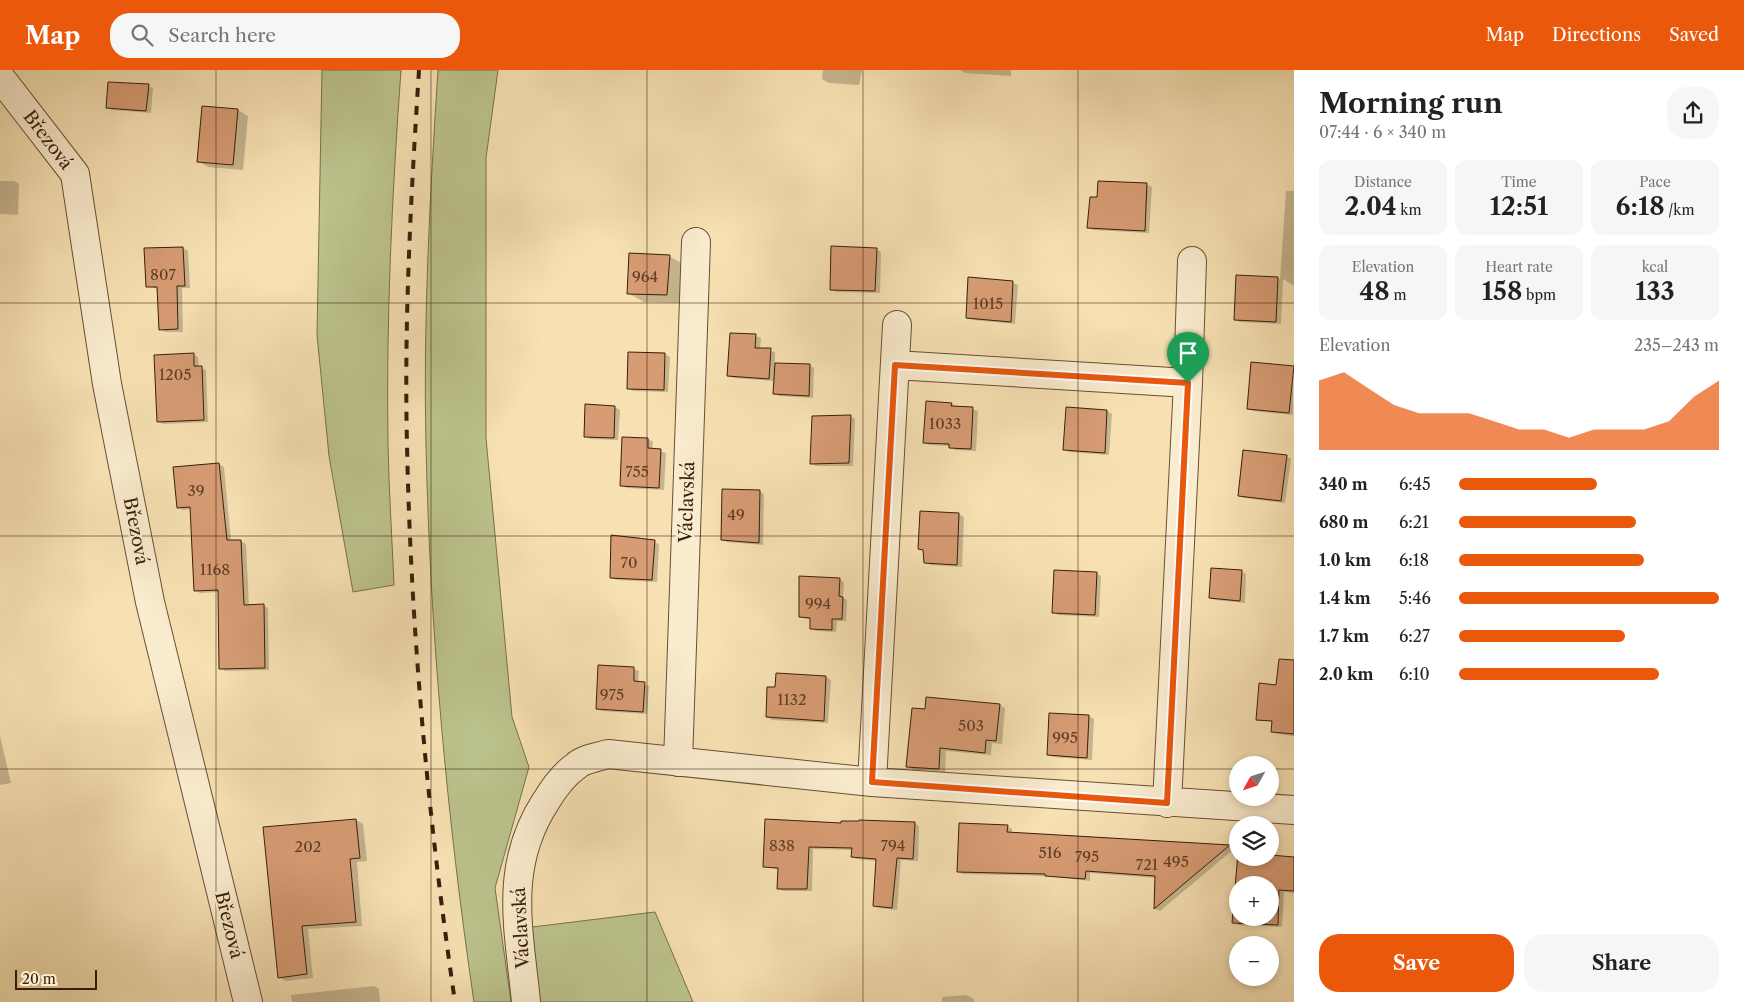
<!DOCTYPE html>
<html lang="en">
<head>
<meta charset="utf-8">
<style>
	:root { --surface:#fff; --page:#f6f6f6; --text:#222; --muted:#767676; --accent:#ea580c }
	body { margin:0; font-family:"Libre Caslon Text",serif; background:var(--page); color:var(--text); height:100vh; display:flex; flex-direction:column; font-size:19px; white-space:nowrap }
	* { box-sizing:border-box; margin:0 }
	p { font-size:16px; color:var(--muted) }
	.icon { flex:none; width:28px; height:28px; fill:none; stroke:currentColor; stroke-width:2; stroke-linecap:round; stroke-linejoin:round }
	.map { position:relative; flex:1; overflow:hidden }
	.sheet { display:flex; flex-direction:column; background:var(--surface); width:450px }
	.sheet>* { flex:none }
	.needle { width:32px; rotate:230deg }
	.tools { position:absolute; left:1229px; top:686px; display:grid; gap:10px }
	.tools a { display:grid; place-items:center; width:50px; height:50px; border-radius:50%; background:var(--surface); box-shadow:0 2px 8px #0003; font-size:25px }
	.scale { position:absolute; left:15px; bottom:12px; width:82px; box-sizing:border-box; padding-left:5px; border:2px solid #381e0b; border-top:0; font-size:14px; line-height:18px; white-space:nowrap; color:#381e0b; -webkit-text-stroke:4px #faecce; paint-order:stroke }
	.pin { position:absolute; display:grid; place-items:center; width:42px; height:42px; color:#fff; margin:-51px -21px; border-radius:50% 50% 50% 0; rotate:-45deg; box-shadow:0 0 5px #0007 }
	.pin .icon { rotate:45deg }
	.round { display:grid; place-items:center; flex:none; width:52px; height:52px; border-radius:20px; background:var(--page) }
	.headline { display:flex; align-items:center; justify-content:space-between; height:85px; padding:0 25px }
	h1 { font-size:28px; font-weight:700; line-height:38px }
	.figures { display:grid; grid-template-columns:repeat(3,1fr); gap:8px; height:85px; padding:5px 25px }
	.figures div { display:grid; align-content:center; border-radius:12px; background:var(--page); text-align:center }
	.figures b { font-size:25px; font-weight:700 }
	.figures small { font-size:14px; font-weight:400 }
	.figures p { font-size:14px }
	.chart { height:140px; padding:10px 25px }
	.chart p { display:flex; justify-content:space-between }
	.chart svg { width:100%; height:90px; margin-top:5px; fill:var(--accent); opacity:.7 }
	.action { display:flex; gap:10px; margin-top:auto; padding:10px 25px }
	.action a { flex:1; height:58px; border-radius:20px; background:var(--accent); color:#fff; font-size:20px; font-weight:700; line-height:58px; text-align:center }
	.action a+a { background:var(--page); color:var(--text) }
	ul { padding:0 25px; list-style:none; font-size:16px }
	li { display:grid; grid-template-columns:80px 60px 1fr; align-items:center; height:38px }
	li i { height:12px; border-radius:6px; background:var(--accent) }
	header { display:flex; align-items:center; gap:30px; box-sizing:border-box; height:70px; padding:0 25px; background:var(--accent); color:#fff }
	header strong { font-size:24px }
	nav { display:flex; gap:28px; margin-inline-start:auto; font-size:18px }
	.search { width:350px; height:45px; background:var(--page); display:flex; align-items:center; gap:12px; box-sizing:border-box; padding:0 18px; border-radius:20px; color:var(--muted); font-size:19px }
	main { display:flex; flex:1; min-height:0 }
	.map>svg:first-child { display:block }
	.green { fill:#bcc38d; stroke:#7a704c }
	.shadow { fill:#0003; fill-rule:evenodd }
	.building { fill:#d79c74; stroke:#381e0b; fill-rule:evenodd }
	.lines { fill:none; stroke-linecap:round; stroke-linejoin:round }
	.minor-casing { stroke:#684f35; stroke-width:30 }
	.minor { stroke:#faecce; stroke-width:28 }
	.rail { stroke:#381e0b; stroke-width:4; stroke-dasharray:9 9; stroke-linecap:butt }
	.route-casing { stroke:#fff; stroke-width:10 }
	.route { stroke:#ea580c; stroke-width:6 }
	.grid { fill:none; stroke:#381e0b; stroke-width:1; stroke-opacity:0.55 }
	.labels { text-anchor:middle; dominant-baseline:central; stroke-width:4.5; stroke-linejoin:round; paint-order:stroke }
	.number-label { font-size:15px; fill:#603e25 }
	.street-label { font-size:18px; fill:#381e0b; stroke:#faecce }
</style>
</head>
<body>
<header>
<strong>Map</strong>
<div class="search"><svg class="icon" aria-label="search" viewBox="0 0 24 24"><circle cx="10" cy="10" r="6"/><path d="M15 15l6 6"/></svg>Search here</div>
<nav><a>Map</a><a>Directions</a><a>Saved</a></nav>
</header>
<main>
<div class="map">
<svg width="1294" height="932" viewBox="0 0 1294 932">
	<rect width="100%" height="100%" fill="#f7e1b3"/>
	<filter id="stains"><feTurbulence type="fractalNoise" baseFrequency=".004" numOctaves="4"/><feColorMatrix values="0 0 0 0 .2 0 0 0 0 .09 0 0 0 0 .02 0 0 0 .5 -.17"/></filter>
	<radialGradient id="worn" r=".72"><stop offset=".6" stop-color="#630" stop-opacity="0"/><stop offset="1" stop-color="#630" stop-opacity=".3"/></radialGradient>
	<path class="green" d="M 322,0 L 401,0 C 392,125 386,250 388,375 C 389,422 392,468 394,515 L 353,522 L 329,386 L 317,265 Z
		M 438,0 L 498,0 L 486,88 L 486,368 L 512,647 L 529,697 L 495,818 L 511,932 L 474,932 C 447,748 430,562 426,375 C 423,250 430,125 438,0 Z
		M 655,842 L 693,932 L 530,932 L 516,859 Z"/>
	<path class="shadow" d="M 823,0 L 862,0 L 859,15 L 829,13 L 822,9 Z
		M 960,0 L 1011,0 L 1011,6 L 965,3 Z
		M 148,16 L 153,18 L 151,43 L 112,40 L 108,37 Z
		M 203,37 L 238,40 L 248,46 L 243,100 L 208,97 L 198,91 Z
		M 0,111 L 14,111 L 19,114 L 18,145 L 0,144 Z
		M 1147,115 L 1152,117 L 1149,163 L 1093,160 L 1089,157 L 1098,128 Z
		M 1286,121 L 1294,121 L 1294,216 L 1283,209 L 1281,254 L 1240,252 L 1235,250 L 1278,208 L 1280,210 Z
		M 183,178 L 188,181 L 190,218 L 182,218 L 183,262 L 165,262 L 161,259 L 158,219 L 147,216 L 146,179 Z
		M 876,179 L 881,182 L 880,223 L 836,222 L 831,219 Z
		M 669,186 L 685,195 L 682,233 L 644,232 L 628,223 Z
		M 969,208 L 1013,213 L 1018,215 L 1015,254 L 973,250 L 968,248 Z
		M 756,266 L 761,268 L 760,279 L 775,282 L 775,294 L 809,295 L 814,298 L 813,328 L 779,326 L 774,323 L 775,311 L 734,308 L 729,306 Z
		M 630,283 L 665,284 L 670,287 L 668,322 L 633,321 L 628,318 Z
		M 194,285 L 198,287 L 199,297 L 206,300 L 208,352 L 163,354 L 158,351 Z
		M 1293,297 L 1293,345 L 1253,341 L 1248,338 Z
		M 951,334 L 978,341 L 976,381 L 955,380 L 950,376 L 929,375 L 924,372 Z
		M 615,337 L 620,340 L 618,370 L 590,369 L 586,366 Z
		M 1067,338 L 1107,341 L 1112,344 L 1109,385 L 1069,382 L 1065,379 Z
		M 851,347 L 855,349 L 853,396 L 816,396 L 811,393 Z
		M 648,369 L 653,372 L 652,379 L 666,383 L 664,420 L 626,418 L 622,415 Z
		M 1286,386 L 1291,389 L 1285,433 L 1244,428 L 1239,425 Z
		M 219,394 L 224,397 L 231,471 L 241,471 L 246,474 L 249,536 L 263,535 L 268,538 L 269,600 L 225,601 L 221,598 L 219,522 L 200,523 L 195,520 L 192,439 L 183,440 L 178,437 Z
		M 759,421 L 764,424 L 763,475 L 727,472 L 722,469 Z
		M 921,442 L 959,444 L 964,447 L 962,497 L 930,495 L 925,492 L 924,481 L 919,479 Z
		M 612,466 L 638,467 L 659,474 L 657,512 L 616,510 L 611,507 Z
		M 1242,502 L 1246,504 L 1245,533 L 1215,530 L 1210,528 Z
		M 1096,503 L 1101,506 L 1099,547 L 1058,545 L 1054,542 Z
		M 839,509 L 844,512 L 843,528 L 847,530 L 846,551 L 837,551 L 836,562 L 816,561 L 811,558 L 812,550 L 800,547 Z
		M 634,599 L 639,601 L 638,613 L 649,616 L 647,644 L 602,641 L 597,638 Z
		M 777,604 L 826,607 L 831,610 L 828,653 L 772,650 L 767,647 L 777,619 Z
		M 1294,617 L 1294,666 L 1277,664 L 1272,662 L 1273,652 L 1258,649 Z
		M 999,635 L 1005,638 L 1002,674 L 992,673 L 991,685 L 946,681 L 945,702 L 914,700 L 908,696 L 926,640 Z
		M 1051,645 L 1089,646 L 1094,649 L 1092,690 L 1053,687 L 1049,685 Z
		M 0,666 L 11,713 L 0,715 Z
		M 356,750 L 363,754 L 367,791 L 357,792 L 362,856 L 308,859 L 313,908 L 286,911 L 279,907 L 264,758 Z
		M 914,753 L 919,756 L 918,791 L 901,790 L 897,840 L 879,838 L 874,836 L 877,791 L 857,789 L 852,787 L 853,780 L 813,779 L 812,821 L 783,821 L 778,818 L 779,800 L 765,796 L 843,754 Z
		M 1007,756 L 1012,759 L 1012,763 L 1230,776 L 1234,779 L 1160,841 L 1155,839 L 1156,808 L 1090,803 L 1090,811 L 1047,806 L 963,804 L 958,801 Z
		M 1270,779 L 1274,781 L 1274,787 L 1294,788 L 1294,823 L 1284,822 L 1282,857 L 1239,855 L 1234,852 L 1238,787 L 1270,788 ZM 1238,815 L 1270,815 L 1270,848 L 1238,848 Z
		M 374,916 L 379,919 L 380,932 L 292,932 L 291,925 Z
		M 966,925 L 974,929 L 974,932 L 942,932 L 942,927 Z"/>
	<path class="building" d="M 108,12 L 149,14 L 146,41 L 106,38 Z
		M 202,36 L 238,39 L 233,95 L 197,92 Z
		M 1098,111 L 1147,113 L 1145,161 L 1087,158 L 1090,127 L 1097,127 Z
		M 831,176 L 877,178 L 875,221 L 830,220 Z
		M 183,177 L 185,216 L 177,216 L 178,259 L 159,260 L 157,217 L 146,217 L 144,178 Z
		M 629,183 L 670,185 L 667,225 L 627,224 Z
		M 1236,205 L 1278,207 L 1276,252 L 1234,250 Z
		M 968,207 L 1013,211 L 1011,252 L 966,248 Z
		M 730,263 L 756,264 L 755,278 L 771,278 L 769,309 L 727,306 Z
		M 628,282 L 665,283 L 664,320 L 627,319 Z
		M 194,283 L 194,296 L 202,296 L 204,350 L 157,352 L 154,285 Z
		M 1251,292 L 1294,296 L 1289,343 L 1247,339 Z
		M 775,293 L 810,294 L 809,326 L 773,324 Z
		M 926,331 L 952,333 L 951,336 L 973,337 L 971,379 L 949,378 L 949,374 L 923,373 Z
		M 585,334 L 615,336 L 614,368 L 584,367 Z
		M 1066,337 L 1107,340 L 1105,383 L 1063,380 Z
		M 851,345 L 849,393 L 810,394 L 812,346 Z
		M 622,367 L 648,368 L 648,378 L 661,379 L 659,418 L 620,416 Z
		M 1243,380 L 1287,385 L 1281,431 L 1238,426 Z
		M 219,393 L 227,470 L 241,470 L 244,535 L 264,534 L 265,598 L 219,599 L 218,520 L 194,521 L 190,437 L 177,438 L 173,397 Z
		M 722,419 L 760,420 L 759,473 L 721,470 Z
		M 920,441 L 959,443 L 957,495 L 924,493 L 923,480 L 918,479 Z
		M 611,465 L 655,470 L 652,510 L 610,508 Z
		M 1211,498 L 1242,500 L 1240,531 L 1209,528 Z
		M 1054,500 L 1097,502 L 1095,545 L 1052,543 Z
		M 799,506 L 840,508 L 839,526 L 843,527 L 842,549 L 832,549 L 832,560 L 810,559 L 810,548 L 799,547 Z
		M 1279,589 L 1294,590 L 1294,664 L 1271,662 L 1272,651 L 1256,650 L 1259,613 L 1276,615 Z
		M 598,595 L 634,597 L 634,611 L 645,612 L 643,642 L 596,639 Z
		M 776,603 L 826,606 L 824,651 L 766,647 L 767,617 L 775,617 Z
		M 926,627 L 1000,634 L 996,671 L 986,670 L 985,683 L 940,678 L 939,699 L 906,697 L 912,638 L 925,639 Z
		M 1049,643 L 1089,645 L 1087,688 L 1047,685 Z
		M 356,749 L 360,788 L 350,789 L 356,852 L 302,856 L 307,904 L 278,908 L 263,757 Z
		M 765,749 L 841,753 L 841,751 L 859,751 L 859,750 L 915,752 L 913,789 L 897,788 L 892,838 L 873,836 L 876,789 L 851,787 L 852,778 L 809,777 L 807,819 L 777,819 L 778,798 L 763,797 Z
		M 959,753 L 1008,755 L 1007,762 L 1230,775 L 1154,839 L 1155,806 L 1086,801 L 1085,809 L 1045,806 L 1045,804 L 957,802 Z
		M 1238,783 L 1238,788 L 1270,788 L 1270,785 L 1294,787 L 1294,821 L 1279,820 L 1278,855 L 1232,853 ZM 1238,815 L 1270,815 L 1270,848 L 1238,848 Z"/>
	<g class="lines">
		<defs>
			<path id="minor" d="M 0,7 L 75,104 L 107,314 L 150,532 L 248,932
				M 895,295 L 1188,313
				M 678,692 L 696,172
				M 872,712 L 897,255
				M 1167,733 L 1188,313 L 1192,191
				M 526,932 C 519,859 503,797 546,731 C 554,718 563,705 576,696 C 583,689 598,687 608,684 L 872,712 L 1294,740"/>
		</defs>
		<use href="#minor" class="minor-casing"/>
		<use href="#minor" class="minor"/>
		<path class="rail" d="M 419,0 C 411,125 404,250 407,375 C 411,562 428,748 455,932"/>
	</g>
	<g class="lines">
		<defs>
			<path id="route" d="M 895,295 L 1188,313 L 1167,733 L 872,712 Z"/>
		</defs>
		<use href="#route" class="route-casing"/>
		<use href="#route" class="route"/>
	</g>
	<path class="grid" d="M 216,0 L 216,932M 431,0 L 431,932M 647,0 L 647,932M 863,0 L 863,932M 1078,0 L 1078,932M 0,233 L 1294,233M 0,466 L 1294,466M 0,699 L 1238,699M 1270,699 L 1294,699"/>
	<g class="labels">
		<g class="number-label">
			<text x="163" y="204">807</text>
			<text x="645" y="206">964</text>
			<text x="988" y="233">1015</text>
			<text x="175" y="304">1205</text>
			<text x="945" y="353">1033</text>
			<text x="637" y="401">755</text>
			<text x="196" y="420">39</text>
			<text x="736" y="444">49</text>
			<text x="629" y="492">70</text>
			<text x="215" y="499">1168</text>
			<text x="818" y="533">994</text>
			<text x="612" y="624">975</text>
			<text x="792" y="629">1132</text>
			<text x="971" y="655">503</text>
			<text x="1065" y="667">995</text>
			<text x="782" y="775">838</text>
			<text x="893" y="775">794</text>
			<text x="308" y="776">202</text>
			<text x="1050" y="782">516</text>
			<text x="1087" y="786">795</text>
			<text x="1176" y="791">495</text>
			<text x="1147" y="794">721</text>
		</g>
		<g class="street-label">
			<text transform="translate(48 70) rotate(53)">Březová</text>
			<text transform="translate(687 432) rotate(-88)">Václavská</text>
			<text transform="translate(136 461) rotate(79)">Březová</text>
			<text transform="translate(229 855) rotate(76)">Březová</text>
			<text transform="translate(521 858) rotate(-93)">Václavská</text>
		</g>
	</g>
	<rect width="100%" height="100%" filter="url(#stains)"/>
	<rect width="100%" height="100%" fill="url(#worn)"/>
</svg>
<div class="tools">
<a><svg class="needle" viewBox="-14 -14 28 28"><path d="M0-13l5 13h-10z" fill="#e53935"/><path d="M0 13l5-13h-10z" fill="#767676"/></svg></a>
<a><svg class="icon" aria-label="layers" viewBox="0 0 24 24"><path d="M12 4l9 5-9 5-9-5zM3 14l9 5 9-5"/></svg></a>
<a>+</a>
<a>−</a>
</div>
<div class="scale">20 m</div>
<div class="pin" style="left:1188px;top:313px;background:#1e9e55"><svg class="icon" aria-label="arrive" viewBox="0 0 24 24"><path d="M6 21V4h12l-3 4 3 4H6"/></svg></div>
</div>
<section class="sheet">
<div class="headline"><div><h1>Morning run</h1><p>07:44 · 6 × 340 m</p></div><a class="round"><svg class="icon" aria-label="share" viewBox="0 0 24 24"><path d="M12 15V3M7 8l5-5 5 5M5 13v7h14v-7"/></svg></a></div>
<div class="figures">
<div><p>Distance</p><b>2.04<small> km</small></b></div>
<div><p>Time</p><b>12:51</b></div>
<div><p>Pace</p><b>6:18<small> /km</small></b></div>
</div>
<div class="figures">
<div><p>Elevation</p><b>48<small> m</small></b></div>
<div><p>Heart rate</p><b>158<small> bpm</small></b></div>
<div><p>kcal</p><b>133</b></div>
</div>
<div class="chart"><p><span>Elevation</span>235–243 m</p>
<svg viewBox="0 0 160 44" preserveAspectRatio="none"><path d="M0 44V10L10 6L20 14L30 22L40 26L50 26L60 26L70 30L80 34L90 34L100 38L110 34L120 34L130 34L140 30L150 18L160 10V44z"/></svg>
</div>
<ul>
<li><b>340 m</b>6:45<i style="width:53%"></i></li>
<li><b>680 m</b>6:21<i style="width:68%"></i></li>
<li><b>1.0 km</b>6:18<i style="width:71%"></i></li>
<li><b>1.4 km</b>5:46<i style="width:100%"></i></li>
<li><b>1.7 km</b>6:27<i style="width:64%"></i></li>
<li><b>2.0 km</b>6:10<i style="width:77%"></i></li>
</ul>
<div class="action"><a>Save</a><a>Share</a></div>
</section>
</main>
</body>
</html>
